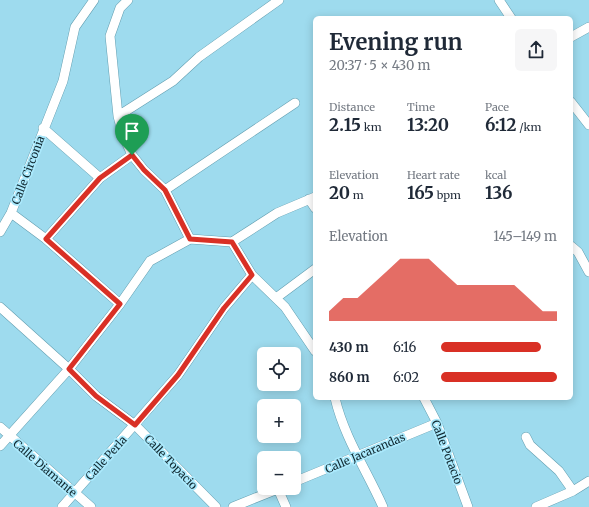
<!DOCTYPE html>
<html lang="en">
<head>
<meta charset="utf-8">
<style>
	:root { --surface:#fff; --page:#f6f6f7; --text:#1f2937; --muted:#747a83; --accent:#d93025 }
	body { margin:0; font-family:Merriweather,serif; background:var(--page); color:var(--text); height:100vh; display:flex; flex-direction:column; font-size:15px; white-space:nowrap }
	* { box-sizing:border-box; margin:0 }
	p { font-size:13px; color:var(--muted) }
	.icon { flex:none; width:22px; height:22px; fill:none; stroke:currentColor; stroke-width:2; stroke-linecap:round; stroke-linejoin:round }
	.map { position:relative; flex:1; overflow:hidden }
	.drawer { position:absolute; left:313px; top:16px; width:260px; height:384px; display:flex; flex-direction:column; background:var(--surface); border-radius:6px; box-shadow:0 2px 10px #0003 }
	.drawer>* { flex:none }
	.fabs { position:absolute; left:257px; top:347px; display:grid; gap:8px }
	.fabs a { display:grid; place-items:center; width:44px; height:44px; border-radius:6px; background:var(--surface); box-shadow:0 2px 10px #0003; font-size:20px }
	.pin { position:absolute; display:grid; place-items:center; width:34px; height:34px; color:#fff; margin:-41px -17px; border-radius:50% 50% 50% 0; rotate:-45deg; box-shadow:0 0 4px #0007 }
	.pin .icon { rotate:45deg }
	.round { display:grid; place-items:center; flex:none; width:42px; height:42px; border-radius:6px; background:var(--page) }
	.headline { display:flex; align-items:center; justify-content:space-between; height:68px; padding:0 16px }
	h1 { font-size:22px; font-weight:700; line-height:30px }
	.figures { display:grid; grid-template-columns:repeat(3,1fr); gap:6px; height:68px; padding:4px 16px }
	.figures div { display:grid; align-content:center }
	.figures b { font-size:17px; font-weight:700 }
	.figures small { font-size:11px; font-weight:400 }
	.figures p { font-size:11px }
	.chart { height:112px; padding:8px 16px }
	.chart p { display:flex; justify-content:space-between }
	.chart svg { width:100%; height:72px; margin-top:4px; fill:var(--accent); opacity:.7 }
	ul { padding:0 16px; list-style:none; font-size:13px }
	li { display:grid; grid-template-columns:64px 48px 1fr; align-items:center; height:30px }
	li i { height:10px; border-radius:5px; background:var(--accent) }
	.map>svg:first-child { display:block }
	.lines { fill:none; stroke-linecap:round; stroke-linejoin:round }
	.street-casing { stroke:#629eb0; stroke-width:10 }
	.street { stroke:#fff; stroke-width:9 }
	.route-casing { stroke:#fff; stroke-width:8 }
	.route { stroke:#d93025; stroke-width:5 }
	.labels { text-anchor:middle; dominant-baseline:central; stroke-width:3.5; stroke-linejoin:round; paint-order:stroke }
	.street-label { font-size:11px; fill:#0f2830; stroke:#abe9fc }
</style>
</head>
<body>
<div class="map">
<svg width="589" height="507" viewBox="0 0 589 507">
	<rect width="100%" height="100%" fill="#9edbee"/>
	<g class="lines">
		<defs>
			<path id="street" d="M 128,0 L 120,8 L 110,36 L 118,116 L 123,135 L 132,155 L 144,170 L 165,190 L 190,239
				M 499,0 L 511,18
				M 571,37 L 589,27
				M 571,102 L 589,125
				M 118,116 L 173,81 L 199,57 L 279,0
				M 43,128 L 100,178
				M 165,190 L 295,103
				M 309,199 L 315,208
				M 11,213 L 46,239 L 120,304
				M 0,232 L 11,213 L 63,81 L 75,27 L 94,0
				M 46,239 L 100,178 L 132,155
				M 232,242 L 252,275 L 285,307 L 315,351
				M 571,246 L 578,252 L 589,272
				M 276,298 L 315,269
				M 0,307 L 69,369 L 96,396 L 135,425 L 216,507
				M 335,398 C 344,437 367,471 383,507
				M 424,398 L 437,423 L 468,507
				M 0,427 L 91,507
				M 526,437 L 530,445 L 559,471 L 573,491
				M 0,446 L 69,369 L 120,304 L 150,261 L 190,239 L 232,242 L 277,213 L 315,197
				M 294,482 L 437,423
				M 278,489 L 286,507
				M 62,507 L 178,375 L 224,308 L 252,275
				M 233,507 L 280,488
				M 536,507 L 573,491 L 589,481"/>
		</defs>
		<use href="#street" class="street-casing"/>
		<use href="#street" class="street"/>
	</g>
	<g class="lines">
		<defs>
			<path id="route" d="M 132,155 L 144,170 L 165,190 L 190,239 L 232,242 L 252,275 L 224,308 L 178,375 L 135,425 L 96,396 L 69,369 L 120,304 L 46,239 L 100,178 Z"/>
		</defs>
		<use href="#route" class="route-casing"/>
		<use href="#route" class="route"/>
	</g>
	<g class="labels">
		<g class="street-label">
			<text transform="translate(28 170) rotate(-69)">Calle Circonia</text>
			<text transform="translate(447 452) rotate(69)">Calle Potacio</text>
			<text transform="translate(365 453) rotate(-23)">Calle Jacarandas</text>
			<text transform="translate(106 458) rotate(-48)">Calle Perla</text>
			<text transform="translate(171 462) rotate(46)">Calle Topacio</text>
			<text transform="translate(45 468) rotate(41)">Calle Diamante</text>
		</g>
	</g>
</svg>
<div class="fabs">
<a><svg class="icon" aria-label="locate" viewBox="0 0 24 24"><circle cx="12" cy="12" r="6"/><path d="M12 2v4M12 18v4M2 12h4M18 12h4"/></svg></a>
<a>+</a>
<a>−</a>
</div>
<div class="pin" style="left:132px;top:155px;background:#1e9e55"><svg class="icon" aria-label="arrive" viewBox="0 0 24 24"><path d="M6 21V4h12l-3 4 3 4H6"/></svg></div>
<section class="drawer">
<div class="headline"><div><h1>Evening run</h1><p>20:37 · 5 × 430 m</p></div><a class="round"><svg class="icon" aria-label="share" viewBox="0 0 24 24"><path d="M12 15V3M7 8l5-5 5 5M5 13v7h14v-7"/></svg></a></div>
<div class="figures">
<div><p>Distance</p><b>2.15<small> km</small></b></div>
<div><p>Time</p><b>13:20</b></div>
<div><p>Pace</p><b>6:12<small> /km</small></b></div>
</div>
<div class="figures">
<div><p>Elevation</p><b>20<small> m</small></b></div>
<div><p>Heart rate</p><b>165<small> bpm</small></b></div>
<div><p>kcal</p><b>136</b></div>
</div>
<div class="chart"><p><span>Elevation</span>145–149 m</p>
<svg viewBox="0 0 160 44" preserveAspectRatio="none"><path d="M0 44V38L10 30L20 30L30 22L40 14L50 6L60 6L70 6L80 14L90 22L100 22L110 22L120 22L130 22L140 30L150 38L160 38V44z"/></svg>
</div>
<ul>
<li><b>430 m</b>6:16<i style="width:86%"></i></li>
<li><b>860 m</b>6:02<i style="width:100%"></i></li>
</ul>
</section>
</div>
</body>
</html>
